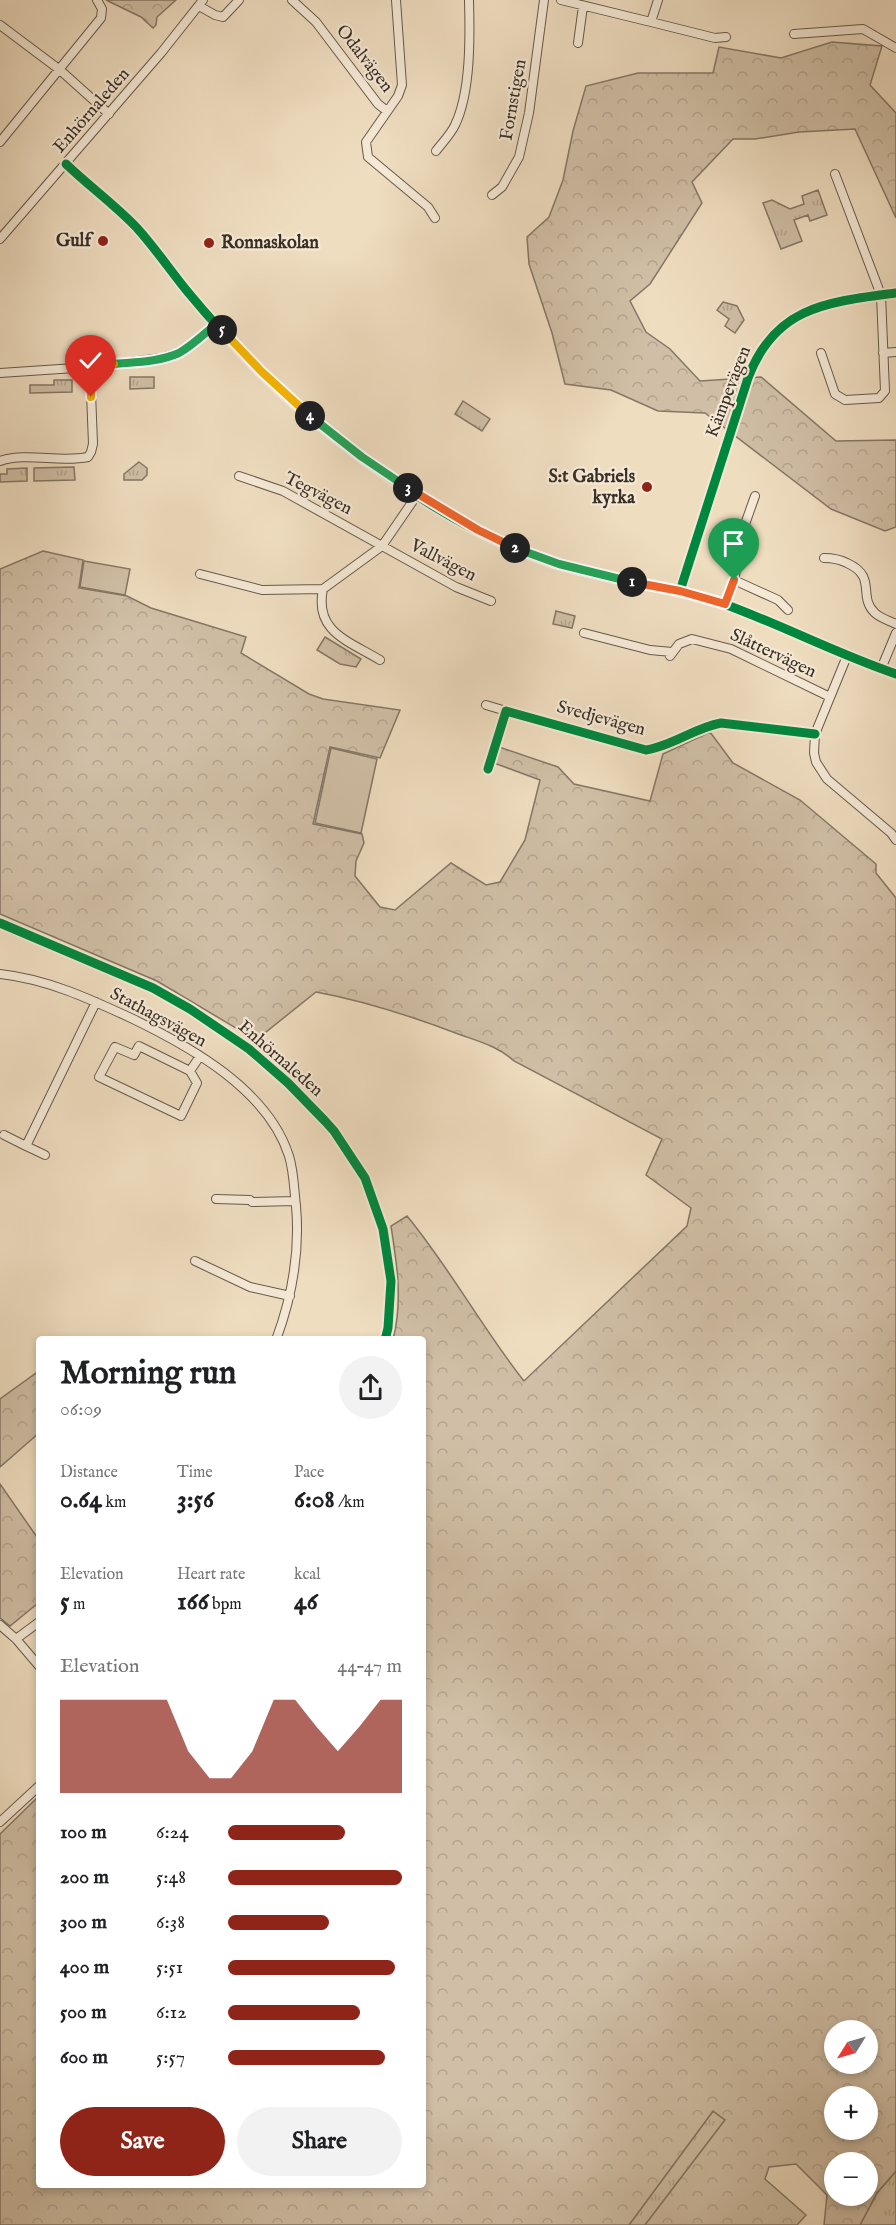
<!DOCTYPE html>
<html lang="en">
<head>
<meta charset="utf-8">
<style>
	:root { --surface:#fff; --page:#f2f2f2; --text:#202124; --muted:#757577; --accent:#8f2418 }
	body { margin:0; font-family:"IM FELL English",serif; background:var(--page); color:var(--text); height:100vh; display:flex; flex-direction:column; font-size:22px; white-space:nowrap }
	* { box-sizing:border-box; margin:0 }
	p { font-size:20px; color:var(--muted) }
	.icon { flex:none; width:33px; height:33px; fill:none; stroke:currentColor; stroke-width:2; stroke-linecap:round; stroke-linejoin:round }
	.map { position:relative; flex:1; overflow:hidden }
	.drawer { position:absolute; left:36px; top:1336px; width:390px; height:852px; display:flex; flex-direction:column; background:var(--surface); border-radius:6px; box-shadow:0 3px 9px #0003 }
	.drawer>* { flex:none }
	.needle { width:39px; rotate:233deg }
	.buttons { position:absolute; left:824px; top:2020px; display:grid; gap:12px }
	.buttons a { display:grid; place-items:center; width:54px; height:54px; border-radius:50%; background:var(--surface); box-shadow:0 3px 9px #0003; font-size:30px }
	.pin { position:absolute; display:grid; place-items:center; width:51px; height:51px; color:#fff; margin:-62px -26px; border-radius:50% 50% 50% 0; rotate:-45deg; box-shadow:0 0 6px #0007 }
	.pin .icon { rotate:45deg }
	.km { position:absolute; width:30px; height:30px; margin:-15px; border-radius:50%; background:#222; color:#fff; font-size:16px; line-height:30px; text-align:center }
	.round { display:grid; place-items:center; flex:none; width:63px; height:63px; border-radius:32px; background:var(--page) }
	.overview { display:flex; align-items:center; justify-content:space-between; height:102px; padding:0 24px }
	h1 { font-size:33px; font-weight:800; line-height:45px }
	.stats { display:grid; grid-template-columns:repeat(3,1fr); gap:9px; height:102px; padding:6px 24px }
	.stats div { display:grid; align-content:center }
	.stats b { font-size:26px; font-weight:800 }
	.stats small { font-size:16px; font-weight:400 }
	.stats p { font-size:16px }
	.chart { height:168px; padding:12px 24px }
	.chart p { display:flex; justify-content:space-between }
	.chart svg { width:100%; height:108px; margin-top:6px; fill:var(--accent); opacity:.7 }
	.cta { display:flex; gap:12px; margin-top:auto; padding:12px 24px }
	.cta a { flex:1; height:69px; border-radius:36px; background:var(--accent); color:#fff; font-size:24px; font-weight:800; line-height:69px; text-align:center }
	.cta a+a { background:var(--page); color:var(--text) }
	ul { padding:0 24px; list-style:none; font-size:20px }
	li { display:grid; grid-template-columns:96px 72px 1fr; align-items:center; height:45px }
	li i { height:15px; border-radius:8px; background:var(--accent) }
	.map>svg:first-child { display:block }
	.grass { fill:url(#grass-tufts); stroke:#847766; stroke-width:1.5 }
	.forest { fill:url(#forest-crowns); stroke:#847766; stroke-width:1.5; fill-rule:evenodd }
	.pitch { fill:#d0bfa6; stroke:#847766; stroke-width:1.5 }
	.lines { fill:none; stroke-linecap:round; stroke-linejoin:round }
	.minor-casing { stroke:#665a4c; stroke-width:10 }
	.minor { stroke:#f5e9d6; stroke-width:8 }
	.cycleway-casing { stroke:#f5e9d6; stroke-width:13 }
	.cycleway { stroke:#00873e; stroke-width:9 }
	.split-1-casing { stroke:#fff; stroke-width:12 }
	.split-2-casing { stroke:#fff; stroke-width:12 }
	.split-3-casing { stroke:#fff; stroke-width:12 }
	.split-4-casing { stroke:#fff; stroke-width:12 }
	.split-5-casing { stroke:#fff; stroke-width:12 }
	.split-6-casing { stroke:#fff; stroke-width:12 }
	.split-7-casing { stroke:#fff; stroke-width:12 }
	.split-1 { stroke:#f0652b; stroke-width:8 }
	.split-2 { stroke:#22a559; stroke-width:8 }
	.split-3 { stroke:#f0652b; stroke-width:8 }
	.split-4 { stroke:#22a559; stroke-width:8 }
	.split-5 { stroke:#f5b400; stroke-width:8 }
	.split-6 { stroke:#22a559; stroke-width:8 }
	.split-7 { stroke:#f5b400; stroke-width:8 }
	.poi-dot { fill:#8f2418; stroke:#f5e9d6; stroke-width:2 }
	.labels { text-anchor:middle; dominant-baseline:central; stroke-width:4.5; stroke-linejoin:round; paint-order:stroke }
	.street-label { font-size:18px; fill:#392f26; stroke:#f5e9d6 }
	.poi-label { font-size:18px; font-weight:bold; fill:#392f26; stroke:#f5e9d6; text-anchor:end }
</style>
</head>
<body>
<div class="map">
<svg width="896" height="2225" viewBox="0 0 896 2225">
	<defs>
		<pattern id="grass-tufts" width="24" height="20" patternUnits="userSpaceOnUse" patternTransform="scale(1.5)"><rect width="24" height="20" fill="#d0bfa6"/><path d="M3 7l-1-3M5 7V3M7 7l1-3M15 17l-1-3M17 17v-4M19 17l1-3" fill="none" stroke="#b3a48f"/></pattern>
		<pattern id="forest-crowns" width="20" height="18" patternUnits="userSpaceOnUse" patternTransform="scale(1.5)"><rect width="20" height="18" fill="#d0bfa6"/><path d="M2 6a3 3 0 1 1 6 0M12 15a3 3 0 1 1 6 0" fill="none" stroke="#b3a48f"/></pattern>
	</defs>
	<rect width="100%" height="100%" fill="#efddc0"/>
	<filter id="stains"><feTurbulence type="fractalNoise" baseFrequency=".00333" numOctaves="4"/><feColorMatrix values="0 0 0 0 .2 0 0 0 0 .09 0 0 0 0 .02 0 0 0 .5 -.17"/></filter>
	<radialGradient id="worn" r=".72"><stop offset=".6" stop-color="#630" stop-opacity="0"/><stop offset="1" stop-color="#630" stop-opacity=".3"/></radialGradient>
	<path class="grass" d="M 818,190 L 827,215 L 810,221 L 808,215 L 794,220 L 802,241 L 781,249 L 763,203 L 772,200 L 790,209 L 804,204 L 802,196 Z
		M 723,302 L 737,306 L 744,320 L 735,333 L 725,326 L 729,319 L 717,310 Z
		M 130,377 L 154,377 L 154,388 L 130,389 Z
		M 54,380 L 72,380 L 72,392 L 30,393 L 30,385 L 54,385 Z
		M 463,401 L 490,419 L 482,431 L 455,414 Z
		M 139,462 L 147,468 L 147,475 L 142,480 L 124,480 L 124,474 Z
		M 74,467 L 75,480 L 34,481 L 34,468 Z
		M 27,468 L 27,481 L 0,482 L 0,474 L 7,474 L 7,469 Z
		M 556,611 L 575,616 L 572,628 L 553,624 Z
		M 325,637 L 361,659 L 356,667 L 340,664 L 317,650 Z
		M 713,2111 L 725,2120 L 645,2225 L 629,2225 Z
		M 896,2171 L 896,2225 L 860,2225 L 877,2193 Z"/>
	<path class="forest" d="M 106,0 L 176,0 L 157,17 L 156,25 L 153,28 L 141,17 Z
		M 832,42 L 882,46 L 870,85 L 896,113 L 896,218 L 855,129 L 799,132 L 755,139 L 733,139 L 692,182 L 702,203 L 650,284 L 630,301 L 646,332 L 670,349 L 700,381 L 761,377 L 836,441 L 896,440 L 896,527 L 885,531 L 831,509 L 705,413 L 658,411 L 611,390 L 565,384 L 552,333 L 529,264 L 527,237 L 549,217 L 563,180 L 573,131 L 586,86 L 638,73 L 713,73 L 719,47 L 781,58 Z
		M 43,551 L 83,560 L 79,588 L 127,596 L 151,608 L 246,637 L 241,653 L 309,694 L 323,699 L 400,710 L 380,758 L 330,747 L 313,824 L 362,834 L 364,843 L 356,861 L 355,876 L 380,907 L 395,910 L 451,863 L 486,885 L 500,882 L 525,840 L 540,780 L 494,763 L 499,747 L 558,767 L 574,784 L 650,801 L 663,754 L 710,732 L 733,763 L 800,800 L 876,864 L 876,873 L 896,898 L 896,2171 L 877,2193 L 860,2225 L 824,2225 L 827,2195 L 796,2164 L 769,2167 L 765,2179 L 806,2215 L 797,2225 L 645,2225 L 725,2120 L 713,2111 L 629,2225 L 0,2225 L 0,1834 L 39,1796 L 39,2186 L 423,2186 L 423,1340 L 393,1339 C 403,1302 397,1264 391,1226 L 407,1216 C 450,1268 482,1328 524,1381 L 687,1226 L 691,1208 L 646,1175 L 662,1139 L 514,1061 C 499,1047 481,1042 461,1035 C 414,1017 365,1001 316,992 L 256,1040 L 157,981 L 0,914 L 0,569 ZM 834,2031 L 867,2031 L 867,2064 L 834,2064 ZM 834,2097 L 867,2097 L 867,2130 L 834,2130 ZM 834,2163 L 867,2163 L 867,2196 L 834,2196 Z
		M 39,1371 L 39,1433 L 0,1467 L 0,1399 Z
		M 0,1484 L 39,1540 L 37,1604 L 10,1626 L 0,1618 Z"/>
	<path class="pitch" d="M 84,561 L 130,569 L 125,595 L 80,587 Z
		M 331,748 L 377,759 L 361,833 L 315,823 Z"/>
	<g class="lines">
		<defs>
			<path id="minor" d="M 292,0 L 316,22 L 378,104 L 387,111
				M 396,0 L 402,85 L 398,96 L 366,142 L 368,157 L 428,207 L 435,218
				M 561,0 L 651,22
				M 658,0 L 651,22 L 715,38 L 726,37
				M 199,6 L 215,15 L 223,17 L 239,0
				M 0,25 L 60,70 L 109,114
				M 794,34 L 863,29 L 896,48
				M 578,43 L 583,6
				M 0,142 L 101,18 L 102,9 L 97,0
				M 436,151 C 442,143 451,134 455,125 C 471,92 470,36 469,0
				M 66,164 C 89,186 115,205 137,228 C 155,248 170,270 187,291 C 230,343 280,394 333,435 C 398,487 479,540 558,564 C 613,580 670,586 724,604 C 782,625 837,654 896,674
				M 492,195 L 502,187 L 519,157 L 529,113 L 544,0
				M 0,239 L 161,53 L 203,0
				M 821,353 L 835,394 L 845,400 L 879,398 L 885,391 L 881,295 L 835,174
				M 883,353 L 896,352
				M 0,373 L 90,367 L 162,358 L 178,353 L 192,344 L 216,324
				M 0,461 C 28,452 59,463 88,457 L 91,452 L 93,444 L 90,367
				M 239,476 L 283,491 L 456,587 L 491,601
				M 824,558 C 833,558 839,559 847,563 C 878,577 857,596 875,613 C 880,618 890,621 896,624
				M 200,574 L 262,590 L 323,589 L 382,546 L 417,495
				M 734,580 L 778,600 L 788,610
				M 323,589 C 314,632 349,641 380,660
				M 680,591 L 748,378 C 775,306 828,302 896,293
				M 725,605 L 734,580 L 739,556 L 738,544 L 755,496
				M 584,633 L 650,650 L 672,652
				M 670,656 L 679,644 L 692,639 L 731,649 L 830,697
				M 847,656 L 815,734 L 814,753 L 816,762 L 827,779 L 891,833 L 896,840
				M 881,669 L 896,633
				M 486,705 L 506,711
				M 488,769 L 506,711 L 646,750 C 672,746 694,728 721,723 L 815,734
				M 0,923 L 153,988 L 190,1009 L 249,1049 L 288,1083 L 325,1121 L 334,1131 L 365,1178 L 383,1229 L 391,1281 L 388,1328 L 385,1340
				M 0,974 C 47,979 90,999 133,1019 C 191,1047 268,1090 289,1156 C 294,1172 294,1190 296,1206 C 300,1251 292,1297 276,1340
				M 190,1071 L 197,1083 L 181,1116 L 99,1077 L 115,1047 L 134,1055 L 139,1046 L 190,1071 L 200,1056
				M 4,1135 L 26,1146 L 96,1002
				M 26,1146 L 45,1155
				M 216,1199 L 250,1200 L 252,1202 L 295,1201
				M 195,1261 L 250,1287 L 290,1296
				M 0,1625 L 16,1639 L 39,1666
				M 16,1639 L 39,1622
				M 0,1822 L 39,1786"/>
		</defs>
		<use href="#minor" class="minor-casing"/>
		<use href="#minor" class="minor"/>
		<defs>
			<path id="cycleway" d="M 66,164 C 89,186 115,205 137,228 C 155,248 170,270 187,291 C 230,343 280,394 333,435 C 398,487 479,540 558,564 C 613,580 670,586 724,604 C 782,625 837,654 896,674
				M 680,591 L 748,378 C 775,306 828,302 896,293
				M 488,769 L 506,711 L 646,750 C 672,746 694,728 721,723 L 815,734
				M 0,923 L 153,988 L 190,1009 L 249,1049 L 288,1083 L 325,1121 L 334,1131 L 365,1178 L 383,1229 L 391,1281 L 388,1328 L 385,1340"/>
		</defs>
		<use href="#cycleway" class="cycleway-casing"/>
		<use href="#cycleway" class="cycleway"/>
	</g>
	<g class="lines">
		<defs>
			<path id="split-1" d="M 632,582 L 680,591 L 725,604 L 734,580"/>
			<path id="split-2" d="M 515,548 L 559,564 L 632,582"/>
			<path id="split-3" d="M 408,488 L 478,530 L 515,548"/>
			<path id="split-4" d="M 310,416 L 362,457 L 408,488"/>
			<path id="split-5" d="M 222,330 L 262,372 L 310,416"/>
			<path id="split-6" d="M 114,364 C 135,362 159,362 179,353 C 193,345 204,334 216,324 L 222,330"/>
			<path id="split-7" d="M 91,397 L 90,367 L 114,364"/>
		</defs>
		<use href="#split-1" class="split-1-casing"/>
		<use href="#split-2" class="split-2-casing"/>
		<use href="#split-3" class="split-3-casing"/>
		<use href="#split-4" class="split-4-casing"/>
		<use href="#split-5" class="split-5-casing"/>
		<use href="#split-6" class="split-6-casing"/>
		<use href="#split-7" class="split-7-casing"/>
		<use href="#split-1" class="split-1"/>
		<use href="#split-2" class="split-2"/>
		<use href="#split-3" class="split-3"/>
		<use href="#split-4" class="split-4"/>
		<use href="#split-5" class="split-5"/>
		<use href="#split-6" class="split-6"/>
		<use href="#split-7" class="split-7"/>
	</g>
	<g class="poi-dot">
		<circle cx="103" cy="241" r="6"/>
		<circle cx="209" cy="243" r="6"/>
		<circle cx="647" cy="487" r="6"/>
	</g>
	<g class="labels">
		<g class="street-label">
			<text transform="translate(364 59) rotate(52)">Odalvägen</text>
			<text transform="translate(514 100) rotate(-80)">Fornstigen</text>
			<text transform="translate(92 111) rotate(-49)">Enhörnaleden</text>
			<text transform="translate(729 392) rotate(-69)">Kämpevägen</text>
			<text transform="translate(318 494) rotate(27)">Tegvägen</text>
			<text transform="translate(443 561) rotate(27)">Vallvägen</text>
			<text transform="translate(773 654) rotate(25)">Slåttervägen</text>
			<text transform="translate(601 719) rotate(15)">Svedjevägen</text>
			<text transform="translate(158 1018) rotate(28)">Stathagsvägen</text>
			<text transform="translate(280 1059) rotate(41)">Enhörnaleden</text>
		</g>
		<g class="poi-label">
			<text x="91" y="241">Gulf</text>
			<text x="221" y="243" text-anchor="start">Ronnaskolan</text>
			<text x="635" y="477">S:t Gabriels<tspan x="635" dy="21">kyrka</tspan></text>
		</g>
	</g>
	<rect width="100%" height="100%" filter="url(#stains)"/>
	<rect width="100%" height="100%" fill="url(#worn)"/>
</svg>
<div class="buttons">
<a><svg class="needle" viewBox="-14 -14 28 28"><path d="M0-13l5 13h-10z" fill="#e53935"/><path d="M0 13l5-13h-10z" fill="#757577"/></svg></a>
<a>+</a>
<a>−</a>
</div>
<div class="pin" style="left:734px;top:580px;background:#1e9e55"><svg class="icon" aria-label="arrive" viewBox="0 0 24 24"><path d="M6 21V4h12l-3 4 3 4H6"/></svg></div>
<div class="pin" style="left:91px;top:397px;background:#d93025"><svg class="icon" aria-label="check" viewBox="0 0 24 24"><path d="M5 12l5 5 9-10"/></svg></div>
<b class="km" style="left:632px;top:582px">1</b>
<b class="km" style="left:515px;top:548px">2</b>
<b class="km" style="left:408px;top:488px">3</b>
<b class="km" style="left:310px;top:416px">4</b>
<b class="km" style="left:222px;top:330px">5</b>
<section class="drawer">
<div class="overview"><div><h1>Morning run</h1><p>06:09</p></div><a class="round"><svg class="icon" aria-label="share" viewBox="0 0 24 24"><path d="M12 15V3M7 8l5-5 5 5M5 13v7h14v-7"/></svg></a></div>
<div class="stats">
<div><p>Distance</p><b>0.64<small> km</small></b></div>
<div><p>Time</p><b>3:56</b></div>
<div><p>Pace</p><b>6:08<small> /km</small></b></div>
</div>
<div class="stats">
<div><p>Elevation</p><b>5<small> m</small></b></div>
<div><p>Heart rate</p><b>166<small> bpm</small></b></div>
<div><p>kcal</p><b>46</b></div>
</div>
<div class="chart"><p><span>Elevation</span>44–47 m</p>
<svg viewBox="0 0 160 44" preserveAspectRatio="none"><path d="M0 44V6L10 6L20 6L30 6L40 6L50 6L60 27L70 38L80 38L90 27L100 6L110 6L120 17L130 27L140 17L150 6L160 6V44z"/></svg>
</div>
<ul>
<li><b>100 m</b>6:24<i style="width:67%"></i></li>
<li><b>200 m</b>5:48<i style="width:100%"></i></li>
<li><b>300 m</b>6:38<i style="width:58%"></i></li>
<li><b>400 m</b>5:51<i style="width:96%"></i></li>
<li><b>500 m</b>6:12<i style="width:76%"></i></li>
<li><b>600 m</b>5:57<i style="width:90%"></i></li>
</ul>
<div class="cta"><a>Save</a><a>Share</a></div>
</section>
</div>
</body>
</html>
